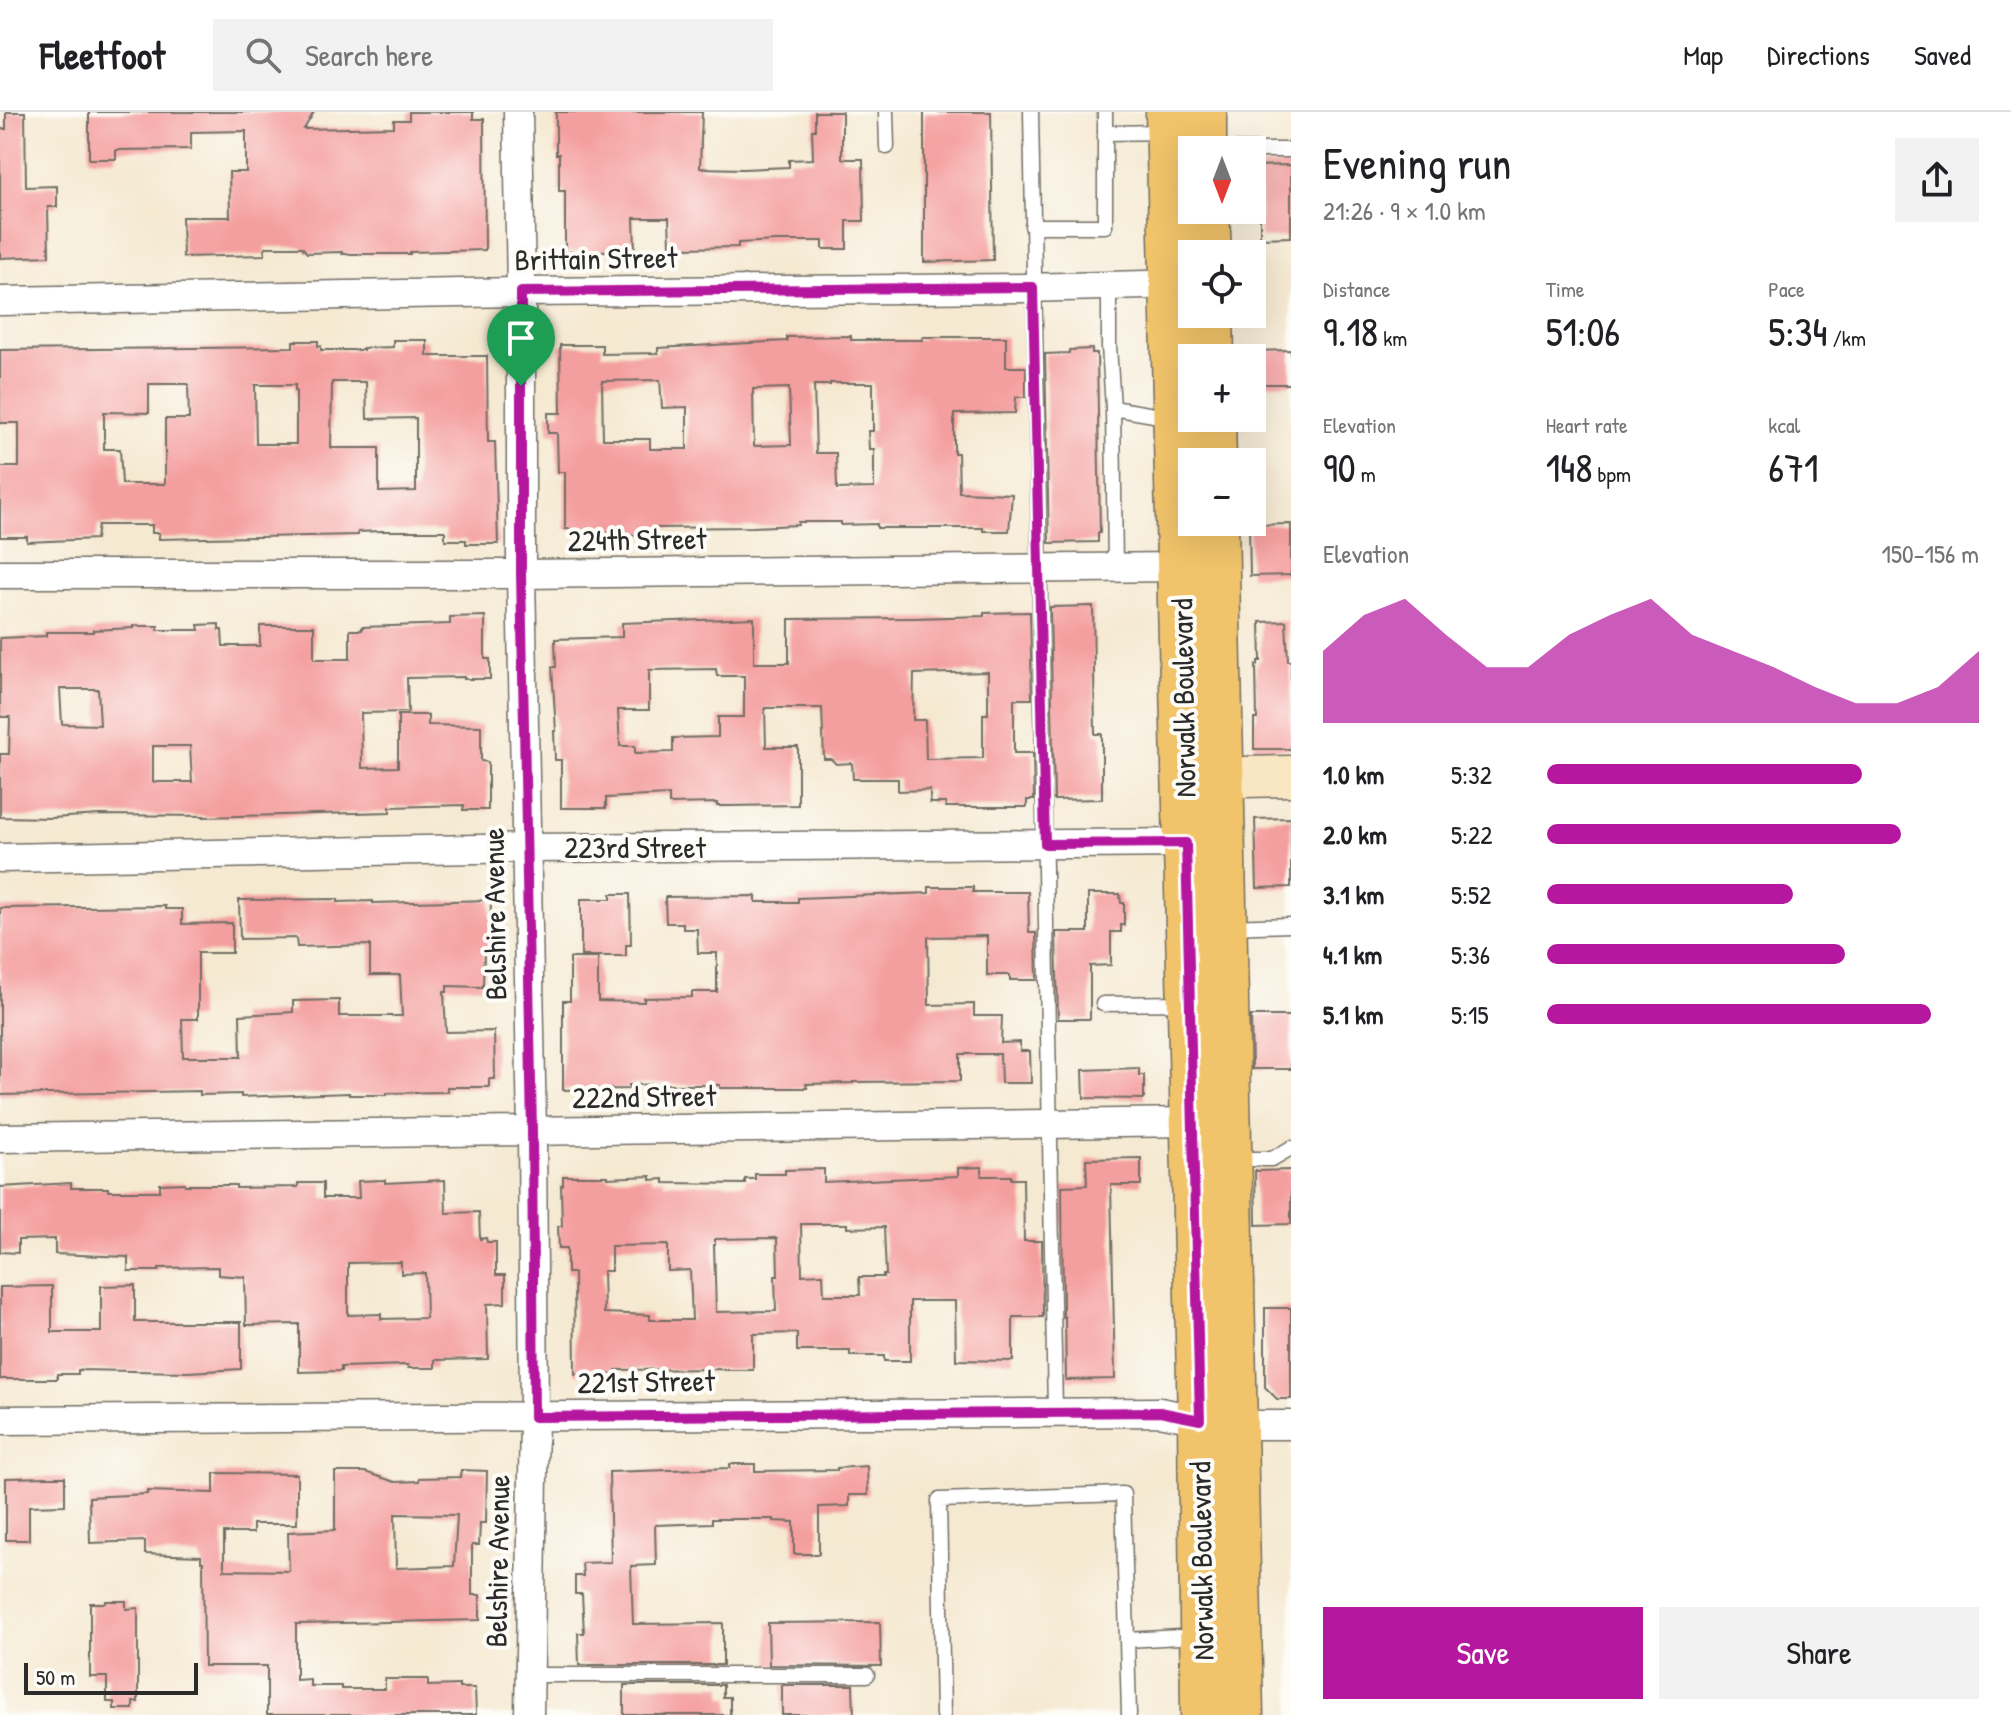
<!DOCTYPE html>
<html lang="en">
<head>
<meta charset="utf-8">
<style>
	:root { --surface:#fff; --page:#f2f2f2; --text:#202124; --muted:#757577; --line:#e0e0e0; --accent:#b5179e }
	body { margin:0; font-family:"Patrick Hand",sans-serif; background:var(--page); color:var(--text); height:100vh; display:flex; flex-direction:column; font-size:30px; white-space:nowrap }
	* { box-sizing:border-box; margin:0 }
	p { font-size:26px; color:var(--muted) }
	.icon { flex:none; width:44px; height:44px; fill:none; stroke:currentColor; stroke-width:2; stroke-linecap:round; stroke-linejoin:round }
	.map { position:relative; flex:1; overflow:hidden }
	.sheet { display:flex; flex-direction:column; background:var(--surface); width:720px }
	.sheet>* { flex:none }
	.needle { width:52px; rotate:180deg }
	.buttons { position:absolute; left:1178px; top:24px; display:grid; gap:16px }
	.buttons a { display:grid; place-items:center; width:88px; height:88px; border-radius:0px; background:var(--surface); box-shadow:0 8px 32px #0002; font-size:40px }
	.scale { position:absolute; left:24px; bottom:20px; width:174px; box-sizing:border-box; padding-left:8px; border:4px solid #2b2b2b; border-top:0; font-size:22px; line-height:28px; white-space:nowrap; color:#2b2b2b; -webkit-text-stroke:6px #fdfcf7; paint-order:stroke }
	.pin { position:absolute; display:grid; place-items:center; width:68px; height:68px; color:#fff; margin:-82px -34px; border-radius:50% 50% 50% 0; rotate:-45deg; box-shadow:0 0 8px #0007 }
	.pin .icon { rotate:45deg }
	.round { display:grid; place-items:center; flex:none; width:84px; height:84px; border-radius:0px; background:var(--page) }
	.overview { display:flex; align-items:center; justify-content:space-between; height:136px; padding:0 32px }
	h1 { font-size:44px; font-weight:600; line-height:60px }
	.stats { display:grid; grid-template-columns:repeat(3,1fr); gap:12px; height:136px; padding:8px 32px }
	.stats div { display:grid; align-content:center }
	.stats b { font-size:40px; font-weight:600 }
	.stats small { font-size:22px; font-weight:400 }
	.stats p { font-size:22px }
	.chart { height:224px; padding:16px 32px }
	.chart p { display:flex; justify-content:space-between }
	.chart svg { width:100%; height:144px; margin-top:8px; fill:var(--accent); opacity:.7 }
	.action { display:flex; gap:16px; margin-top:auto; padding:16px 32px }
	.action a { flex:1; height:92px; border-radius:0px; background:var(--accent); color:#fff; font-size:32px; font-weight:600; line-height:92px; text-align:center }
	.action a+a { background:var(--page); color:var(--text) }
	ul { padding:0 32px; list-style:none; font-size:26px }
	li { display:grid; grid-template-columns:128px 96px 1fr; align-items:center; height:60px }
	li i { height:20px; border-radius:10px; background:var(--accent) }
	header { display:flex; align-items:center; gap:48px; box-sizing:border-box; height:112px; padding:0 40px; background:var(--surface); border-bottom:2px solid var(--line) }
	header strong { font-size:38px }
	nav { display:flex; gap:44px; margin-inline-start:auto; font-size:28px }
	.search { width:560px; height:72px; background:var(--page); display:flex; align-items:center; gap:20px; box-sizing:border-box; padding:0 28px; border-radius:0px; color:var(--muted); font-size:30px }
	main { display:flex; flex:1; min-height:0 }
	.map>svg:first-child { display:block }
	.building { fill:#f49f9f; fill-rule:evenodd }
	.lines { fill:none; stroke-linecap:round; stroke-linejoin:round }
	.lane-casing { stroke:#726e65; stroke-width:17 }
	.street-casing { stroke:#726e65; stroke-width:31 }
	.secondary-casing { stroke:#726e65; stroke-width:43 }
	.primary-casing { stroke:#726e65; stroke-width:47 }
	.lane { stroke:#fff; stroke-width:14 }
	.street { stroke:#fff; stroke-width:28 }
	.secondary { stroke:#f9e7c3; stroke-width:40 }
	.primary { stroke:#f1c36a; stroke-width:44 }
	.route-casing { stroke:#fff; stroke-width:16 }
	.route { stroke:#b5179e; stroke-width:10 }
	.labels { text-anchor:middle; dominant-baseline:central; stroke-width:8; stroke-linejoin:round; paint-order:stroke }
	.street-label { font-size:30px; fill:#2b2b2b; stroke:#fdfcf7 }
</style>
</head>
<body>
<header>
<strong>Fleetfoot</strong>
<div class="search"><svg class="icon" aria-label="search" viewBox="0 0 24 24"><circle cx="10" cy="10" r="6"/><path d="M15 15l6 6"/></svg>Search here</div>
<nav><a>Map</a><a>Directions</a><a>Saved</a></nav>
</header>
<main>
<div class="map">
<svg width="1291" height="1603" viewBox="0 0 1291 1603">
	<rect width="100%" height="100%" fill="#fdfcf7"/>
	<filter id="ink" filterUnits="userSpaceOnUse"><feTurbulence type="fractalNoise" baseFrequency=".0125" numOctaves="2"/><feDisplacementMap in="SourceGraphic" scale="16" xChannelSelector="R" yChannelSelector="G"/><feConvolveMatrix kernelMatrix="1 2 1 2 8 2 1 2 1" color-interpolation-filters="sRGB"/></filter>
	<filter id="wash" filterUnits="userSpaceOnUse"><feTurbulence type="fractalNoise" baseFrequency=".006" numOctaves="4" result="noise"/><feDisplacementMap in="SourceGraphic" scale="32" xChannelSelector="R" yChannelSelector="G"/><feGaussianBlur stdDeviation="1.8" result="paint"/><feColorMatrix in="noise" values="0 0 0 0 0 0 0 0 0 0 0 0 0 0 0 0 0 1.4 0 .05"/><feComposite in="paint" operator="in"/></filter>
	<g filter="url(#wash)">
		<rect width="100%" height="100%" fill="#f5e9d2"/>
		<g id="blocks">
			<path class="building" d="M 6,0 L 25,0 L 26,75 L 57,74 L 57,95 L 48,95 L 49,144 L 0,146 L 0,17 L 6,17 Z
				M 89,0 L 314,0 L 304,17 L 394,15 L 394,8 L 409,8 L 409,0 L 473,0 L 473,7 L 484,7 L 485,138 L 410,140 L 410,142 L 342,142 L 342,140 L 307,141 L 302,135 L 265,135 L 265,143 L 183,145 L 182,105 L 230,105 L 229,60 L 246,60 L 246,19 L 191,20 L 191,37 L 116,38 L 116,47 L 89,47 Z
				M 556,0 L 702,0 L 700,56 L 743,57 L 789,55 L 789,48 L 813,47 L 812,18 L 815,18 L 815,0 L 842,0 L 842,47 L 863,47 L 864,109 L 847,109 L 847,137 L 823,137 L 823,129 L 776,129 L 738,131 L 738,135 L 680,136 L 680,133 L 670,133 L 669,106 L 634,106 L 635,138 L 565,140 L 565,79 L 559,79 L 559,42 L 556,42 Z
				M 924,0 L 991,0 L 993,148 L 924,150 Z
				M 1291,53 L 1291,125 L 1260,126 L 1260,79 L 1253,79 L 1253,54 Z
				M 851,224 L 851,228 L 922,228 L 922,225 L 1006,225 L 1006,255 L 1026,255 L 1026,285 L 1016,285 L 1015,301 L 954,302 L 954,341 L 958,341 L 959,380 L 1012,382 L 1009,419 L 983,419 L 983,416 L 877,416 L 877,412 L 841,413 L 841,410 L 798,410 L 798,413 L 753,415 L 652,416 L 653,422 L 626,423 L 626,420 L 577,421 L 577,417 L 565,417 L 565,360 L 558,360 L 557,321 L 548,321 L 548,301 L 561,301 L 560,233 L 602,233 L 602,242 L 658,241 L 658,236 L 787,229 L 787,225 ZM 660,268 L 662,296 L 687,295 L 687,337 L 650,337 L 650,327 L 603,327 L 602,269 ZM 830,271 L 873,271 L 873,319 L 868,319 L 869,337 L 874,337 L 874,376 L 837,377 L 836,341 L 816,341 L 814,273 L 830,273 ZM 789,276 L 791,333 L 754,334 L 753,277 Z
				M 393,228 L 427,228 L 427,243 L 430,244 L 487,244 L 488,330 L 495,330 L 498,432 L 466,432 L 466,428 L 445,428 L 445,419 L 381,419 L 358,420 L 358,423 L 159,427 L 159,421 L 152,421 L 152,413 L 98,413 L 96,427 L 27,430 L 27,425 L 0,425 L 0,355 L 19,355 L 19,311 L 0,311 L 0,238 L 293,235 L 293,229 L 318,229 L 318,234 L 321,234 L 321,238 L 363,238 L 363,236 L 393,235 ZM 332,270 L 366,270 L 367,307 L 416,306 L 416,379 L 379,380 L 379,336 L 331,336 ZM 149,272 L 188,272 L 189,307 L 165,307 L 165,372 L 122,372 L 120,337 L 104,337 L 104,300 L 149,301 ZM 255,273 L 295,273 L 295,279 L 296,279 L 296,332 L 256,332 Z
				M 1092,237 L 1092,241 L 1097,241 L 1100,421 L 1098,421 L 1098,430 L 1049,431 L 1045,242 L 1069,241 L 1069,238 Z
				M 1291,238 L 1291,272 L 1252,272 L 1252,239 Z
				M 1291,412 L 1291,463 L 1250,464 L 1249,413 Z
				M 1093,494 L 1095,622 L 1102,622 L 1102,687 L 1054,688 L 1050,495 Z
				M 1030,500 L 1032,587 L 1014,587 L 1014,641 L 1033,641 L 1034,688 L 1027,688 L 1027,695 L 946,695 L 946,691 L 930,691 L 930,678 L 898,679 L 898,667 L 853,667 L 852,651 L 836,652 L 831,647 L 824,647 L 822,596 L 765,596 L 766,635 L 798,635 L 798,693 L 728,694 L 717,694 L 717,691 L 669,692 L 669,683 L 606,686 L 606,696 L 561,696 L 561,648 L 555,648 L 554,619 L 556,619 L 552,555 L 556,555 L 555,527 L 622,525 L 622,511 L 754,506 L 754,551 L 789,551 L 789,507 L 914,506 L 984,504 L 984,501 ZM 716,557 L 717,564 L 744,564 L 744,605 L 718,605 L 718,625 L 673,626 L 673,640 L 635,641 L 635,634 L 620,634 L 618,598 L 649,598 L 649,558 ZM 988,560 L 988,602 L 983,602 L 983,646 L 926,647 L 925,608 L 913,608 L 914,562 Z
				M 485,504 L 485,547 L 490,547 L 490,567 L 464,567 L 464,565 L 407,566 L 408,600 L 361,601 L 362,656 L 398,655 L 398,603 L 428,603 L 428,613 L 481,614 L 481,649 L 488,650 L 488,698 L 463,698 L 464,693 L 390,695 L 390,700 L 204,705 L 204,704 L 100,703 L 51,706 L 0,705 L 0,642 L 9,642 L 10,605 L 1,605 L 0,603 L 0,526 L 46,524 L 46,520 L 93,520 L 93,518 L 133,516 L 133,514 L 158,514 L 158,518 L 199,518 L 198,513 L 219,512 L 219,518 L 222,518 L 223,534 L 260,534 L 260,514 L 314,514 L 314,547 L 350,547 L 350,518 L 362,518 L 362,515 L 450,512 L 450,505 ZM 60,577 L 98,577 L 100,613 L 62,612 ZM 153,634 L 190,634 L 192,670 L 153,670 Z
				M 1286,509 L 1288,549 L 1291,549 L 1291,637 L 1254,637 L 1254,607 L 1257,607 L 1256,553 L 1258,553 L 1258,549 L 1261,549 L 1260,510 Z
				M 1291,706 L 1291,775 L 1257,776 L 1255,707 Z
				M 929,775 L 973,775 L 973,780 L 1028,780 L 1029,821 L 1036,821 L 1037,868 L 1010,868 L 1010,863 L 987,863 L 987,824 L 928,825 L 929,893 L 974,892 L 974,904 L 1002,904 L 1001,931 L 1020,930 L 1020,939 L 1030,939 L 1031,971 L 1001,971 L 1000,942 L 960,942 L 960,969 L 853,970 L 853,971 L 806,972 L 807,976 L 720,976 L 720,973 L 672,973 L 672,972 L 629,973 L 629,977 L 563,978 L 563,889 L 570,889 L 570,846 L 598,846 L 598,889 L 644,890 L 644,886 L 692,885 L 692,880 L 717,880 L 717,841 L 698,841 L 697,817 L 683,817 L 683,811 L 666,811 L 665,785 L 756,784 L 756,790 L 798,790 L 798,786 L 929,781 Z
				M 611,782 L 630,782 L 631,833 L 626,833 L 626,844 L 581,844 L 581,787 L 611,787 Z
				M 1088,782 L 1120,782 L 1121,791 L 1124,791 L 1124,813 L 1121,813 L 1121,820 L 1111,820 L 1111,853 L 1090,854 L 1090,907 L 1058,907 L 1056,820 L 1088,820 Z
				M 338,787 L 338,790 L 373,789 L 373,791 L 491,788 L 490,841 L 484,840 L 483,875 L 447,874 L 447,880 L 444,880 L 446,920 L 494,919 L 495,967 L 489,967 L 489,975 L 447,975 L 447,980 L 387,981 L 387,983 L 349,983 L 349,981 L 241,985 L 241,982 L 200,983 L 200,979 L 0,983 L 0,796 L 165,794 L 165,797 L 182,797 L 182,812 L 232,811 L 232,841 L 198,841 L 198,907 L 182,907 L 183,945 L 241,945 L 240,903 L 293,900 L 293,889 L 339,888 L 339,904 L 402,904 L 400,863 L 370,863 L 370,833 L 297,835 L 296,826 L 240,827 L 239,788 Z
				M 1251,904 L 1291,904 L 1291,957 L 1252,957 Z
				M 1139,956 L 1139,963 L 1144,963 L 1144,987 L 1084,986 L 1083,958 Z
				M 1141,1046 L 1141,1073 L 1111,1073 L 1115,1267 L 1066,1268 L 1065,1205 L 1063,1205 L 1062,1074 L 1087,1073 L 1086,1047 Z
				M 982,1055 L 982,1064 L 1011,1064 L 1011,1067 L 1023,1067 L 1024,1129 L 1042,1129 L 1043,1205 L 1013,1205 L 1013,1249 L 956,1248 L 955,1189 L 910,1189 L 910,1249 L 884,1249 L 884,1244 L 850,1244 L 850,1239 L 797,1239 L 797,1221 L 753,1222 L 753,1258 L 724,1258 L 724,1257 L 616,1258 L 616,1263 L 575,1262 L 574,1161 L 567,1161 L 567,1136 L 559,1136 L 558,1114 L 562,1114 L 561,1073 L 563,1073 L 563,1064 L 608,1064 L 608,1066 L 651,1064 L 651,1068 L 664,1067 L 664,1071 L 745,1072 L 745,1067 L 755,1067 L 755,1062 L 785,1062 L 785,1058 L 824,1057 L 824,1070 L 958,1064 L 958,1056 ZM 801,1112 L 847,1112 L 847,1116 L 884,1115 L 886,1163 L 883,1163 L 883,1165 L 859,1165 L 860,1183 L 824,1183 L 823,1162 L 802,1163 ZM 777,1126 L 778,1164 L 775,1164 L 776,1199 L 716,1200 L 714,1133 L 715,1133 L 715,1127 ZM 668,1133 L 668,1159 L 690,1158 L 692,1208 L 650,1208 L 650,1203 L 604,1201 L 603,1159 L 611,1159 L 611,1134 Z
				M 1291,1058 L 1291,1112 L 1256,1113 L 1255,1059 Z
				M 385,1068 L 385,1071 L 445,1068 L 446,1101 L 479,1100 L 480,1127 L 486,1126 L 487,1130 L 496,1130 L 496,1163 L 505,1163 L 505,1191 L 487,1192 L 488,1247 L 435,1248 L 435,1256 L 408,1256 L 408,1253 L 341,1255 L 341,1259 L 299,1260 L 299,1212 L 246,1213 L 245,1165 L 218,1163 L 218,1155 L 159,1156 L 159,1159 L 128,1159 L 128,1145 L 55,1142 L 55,1127 L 18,1128 L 18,1141 L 0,1140 L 0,1075 L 71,1071 L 71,1076 L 108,1076 L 108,1079 L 160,1079 L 160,1072 L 185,1071 L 185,1073 L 236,1073 L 236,1076 L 298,1075 L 298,1071 L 323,1071 L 323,1086 L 359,1086 L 358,1069 ZM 401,1150 L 401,1162 L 425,1161 L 426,1206 L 381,1207 L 381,1202 L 348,1203 L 348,1151 Z
				M 135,1173 L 135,1210 L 241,1210 L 241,1257 L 188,1260 L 78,1258 L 78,1262 L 57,1262 L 57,1267 L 0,1267 L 0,1175 L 52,1174 L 52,1220 L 101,1220 L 101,1174 Z
				M 1265,1196 L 1291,1196 L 1291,1287 L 1277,1287 L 1265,1275 Z
				M 730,1352 L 755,1352 L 755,1359 L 837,1358 L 837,1356 L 867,1354 L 868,1383 L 849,1383 L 849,1394 L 819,1395 L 819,1442 L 794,1442 L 794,1410 L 774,1409 L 774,1407 L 712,1407 L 712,1411 L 655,1413 L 656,1453 L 631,1454 L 633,1512 L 723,1511 L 723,1553 L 579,1553 L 578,1521 L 584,1521 L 582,1482 L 575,1482 L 575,1464 L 583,1464 L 582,1451 L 611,1450 L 609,1360 L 730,1356 Z
				M 461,1358 L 487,1359 L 486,1411 L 480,1411 L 479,1433 L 472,1433 L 472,1483 L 480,1483 L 480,1508 L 296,1512 L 296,1568 L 310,1567 L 310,1574 L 341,1574 L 341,1577 L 385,1577 L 385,1567 L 428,1567 L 428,1574 L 459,1573 L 459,1576 L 475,1576 L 476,1603 L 267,1603 L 267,1554 L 204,1554 L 203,1450 L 201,1450 L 201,1444 L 145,1442 L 145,1429 L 90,1431 L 89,1385 L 147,1382 L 147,1379 L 214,1381 L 214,1361 L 297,1362 L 297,1412 L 253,1412 L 253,1421 L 224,1421 L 224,1458 L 289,1459 L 288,1420 L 335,1418 L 335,1360 L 365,1360 L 395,1370 L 419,1369 L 419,1366 L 460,1365 ZM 395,1402 L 457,1403 L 454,1454 L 396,1456 Z
				M 50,1365 L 65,1365 L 65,1393 L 29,1394 L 29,1428 L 6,1428 L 6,1366 Z
				M 106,1489 L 126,1489 L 126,1497 L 138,1496 L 138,1590 L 133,1590 L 133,1597 L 114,1597 L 114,1590 L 107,1590 L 107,1565 L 90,1565 L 90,1491 L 106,1491 Z
				M 880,1510 L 881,1554 L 769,1553 L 768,1511 Z
				M 624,1573 L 723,1573 L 723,1585 L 730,1585 L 730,1603 L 624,1603 Z
				M 782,1573 L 853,1573 L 854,1603 L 782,1603 Z"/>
		</g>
	</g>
	<g filter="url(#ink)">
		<use href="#blocks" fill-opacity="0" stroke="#726e65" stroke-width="2"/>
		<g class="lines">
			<defs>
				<path id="lane" d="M 886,0 L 887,35
					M 1031,0 L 1055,1299
					M 1105,21 L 1164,20
					M 1210,38 L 1291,38
					M 1032,114 L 1105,114 L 1105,0
					M 1109,173 L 1109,234 L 1113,296 L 1154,303 L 1173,302
					M 1113,296 L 1115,456
					M 1227,815 L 1291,813
					M 1103,892 L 1185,891
					M 1235,1047 L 1272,1047 L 1291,1036
					M 1127,1528 L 1129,1603
					M 529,1563 L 867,1563
					M 943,1603 L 939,1388 L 1123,1382 L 1127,1528 L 1197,1524"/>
				<path id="street" d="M 518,0 L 521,180 L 521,462 L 532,1019 L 534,1305 L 529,1603
					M 0,189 L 521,180 L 1024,176 L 1187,172
					M 0,462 L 521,462 L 1179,455
					M 0,746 L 527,736 L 1199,731
					M 0,1026 L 1193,1010
					M 0,1308 L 1160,1300 L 1200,1308 L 1236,1313 L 1291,1313"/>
				<path id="secondary" d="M 1191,666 L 1291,664"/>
				<path id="primary" d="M 1168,0 L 1200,1308 L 1203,1603
					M 1204,0 L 1204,38
					M 1207,98 L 1209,142
					M 1211,202 L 1212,246
					M 1213,306 L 1214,350
					M 1216,410 L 1241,1603"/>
			</defs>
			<use href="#lane" class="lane-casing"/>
			<use href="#street" class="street-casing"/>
			<use href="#secondary" class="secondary-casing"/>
			<use href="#primary" class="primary-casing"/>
			<use href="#lane" class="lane"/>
			<use href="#street" class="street"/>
			<use href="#secondary" class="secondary"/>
			<use href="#primary" class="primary"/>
		</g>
	</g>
	<g class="lines" filter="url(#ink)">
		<defs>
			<path id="route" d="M 1033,175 L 1045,732 L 1186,731 L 1200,1308 L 1160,1300 L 534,1305 L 532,1019 L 521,462 L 521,180 Z"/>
		</defs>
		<use href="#route" class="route-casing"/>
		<use href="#route" class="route"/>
	</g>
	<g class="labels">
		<g class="street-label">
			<text transform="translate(596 146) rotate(-1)">Brittain Street</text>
			<text transform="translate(637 427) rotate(-1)">224th Street</text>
			<text transform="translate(1183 586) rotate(-91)">Norwalk Boulevard</text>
			<text x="635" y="735">223rd Street</text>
			<text transform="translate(494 802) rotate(-91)">Belshire Avenue</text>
			<text transform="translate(644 984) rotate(-1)">222nd Street</text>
			<text transform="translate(646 1269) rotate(-1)">221st Street</text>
			<text transform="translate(497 1449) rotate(-89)">Belshire Avenue</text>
			<text transform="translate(1201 1449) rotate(-91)">Norwalk Boulevard</text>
		</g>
	</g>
</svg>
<div class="buttons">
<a><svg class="needle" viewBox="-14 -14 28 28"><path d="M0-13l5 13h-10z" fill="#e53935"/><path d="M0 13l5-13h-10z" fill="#757577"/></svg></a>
<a><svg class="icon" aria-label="locate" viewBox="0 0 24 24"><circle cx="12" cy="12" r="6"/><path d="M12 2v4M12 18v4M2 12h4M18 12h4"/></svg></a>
<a>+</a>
<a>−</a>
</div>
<div class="scale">50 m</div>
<div class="pin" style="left:521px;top:274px;background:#1e9e55"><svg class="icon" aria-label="arrive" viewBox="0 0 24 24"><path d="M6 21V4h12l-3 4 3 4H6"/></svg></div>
</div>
<section class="sheet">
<div class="overview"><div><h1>Evening run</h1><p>21:26 · 9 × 1.0 km</p></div><a class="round"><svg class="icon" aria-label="share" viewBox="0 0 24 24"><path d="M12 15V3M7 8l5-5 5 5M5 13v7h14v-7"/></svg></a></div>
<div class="stats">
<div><p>Distance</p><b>9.18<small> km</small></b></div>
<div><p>Time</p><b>51:06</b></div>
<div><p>Pace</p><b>5:34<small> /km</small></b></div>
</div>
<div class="stats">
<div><p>Elevation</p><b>90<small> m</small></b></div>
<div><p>Heart rate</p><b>148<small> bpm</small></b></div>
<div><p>kcal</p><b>671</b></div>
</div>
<div class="chart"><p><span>Elevation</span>150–156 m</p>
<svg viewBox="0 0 160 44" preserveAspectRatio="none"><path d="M0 44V22L10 11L20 6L30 17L40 27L50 27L60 17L70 11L80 6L90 17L100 22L110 27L120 33L130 38L140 38L150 33L160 22V44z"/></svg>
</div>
<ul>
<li><b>1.0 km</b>5:32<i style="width:73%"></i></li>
<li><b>2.0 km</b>5:22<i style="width:82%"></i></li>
<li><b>3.1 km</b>5:52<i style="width:57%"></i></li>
<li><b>4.1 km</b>5:36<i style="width:69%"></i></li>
<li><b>5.1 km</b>5:15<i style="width:89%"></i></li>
</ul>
<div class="action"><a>Save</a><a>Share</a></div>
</section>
</main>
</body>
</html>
